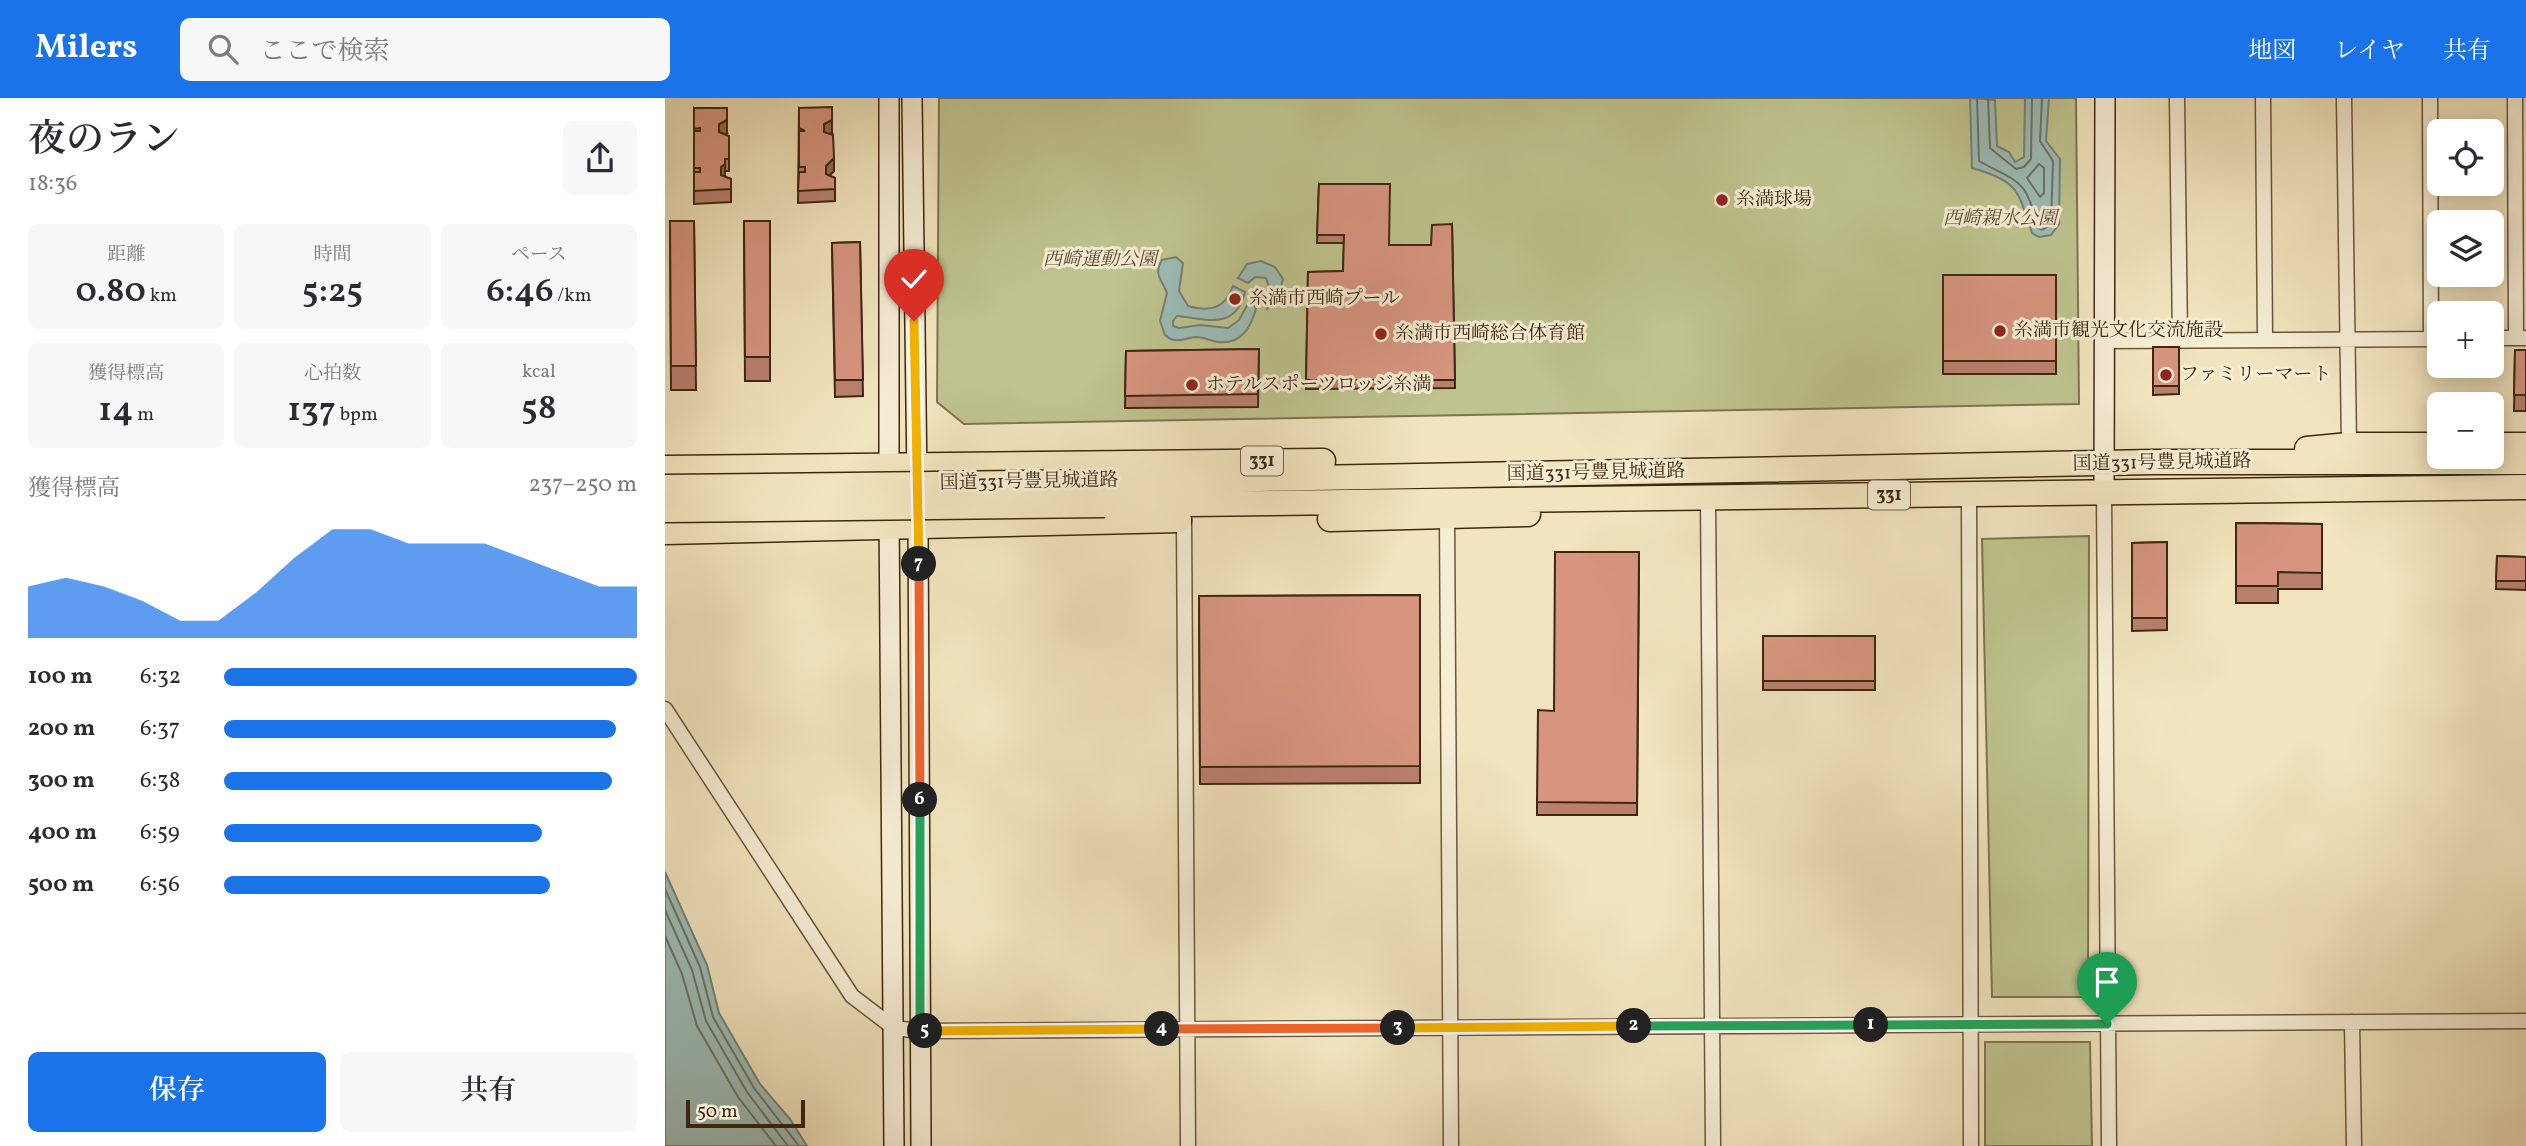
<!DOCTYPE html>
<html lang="ja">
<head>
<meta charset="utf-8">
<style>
	:root { --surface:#fff; --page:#f7f7f7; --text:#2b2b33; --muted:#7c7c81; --accent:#1a73e8 }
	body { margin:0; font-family:Vollkorn,"Noto Serif JP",serif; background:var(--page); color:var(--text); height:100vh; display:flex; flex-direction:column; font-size:26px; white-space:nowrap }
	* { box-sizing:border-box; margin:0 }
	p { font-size:23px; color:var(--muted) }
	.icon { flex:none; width:38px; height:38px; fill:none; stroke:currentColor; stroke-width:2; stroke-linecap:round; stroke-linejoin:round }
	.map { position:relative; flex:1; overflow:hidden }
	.panel { display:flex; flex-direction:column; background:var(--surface); width:665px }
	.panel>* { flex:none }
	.tools { position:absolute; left:1762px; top:21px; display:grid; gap:14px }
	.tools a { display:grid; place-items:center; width:77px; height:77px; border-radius:10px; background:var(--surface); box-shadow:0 4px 18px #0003; font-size:35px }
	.scale { position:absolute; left:21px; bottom:18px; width:119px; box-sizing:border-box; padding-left:7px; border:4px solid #3f270f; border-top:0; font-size:19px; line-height:24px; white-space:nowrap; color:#3f270f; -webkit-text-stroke:5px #f6edd5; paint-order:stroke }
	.pin { position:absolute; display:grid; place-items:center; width:60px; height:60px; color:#fff; margin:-72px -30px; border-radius:50% 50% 50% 0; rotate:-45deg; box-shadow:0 0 7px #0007 }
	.pin .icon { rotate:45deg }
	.km { position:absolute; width:35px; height:35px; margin:-18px; border-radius:50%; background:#222; color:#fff; font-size:19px; line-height:35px; text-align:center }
	.round { display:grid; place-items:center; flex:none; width:74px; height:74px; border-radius:10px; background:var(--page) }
	.overview { display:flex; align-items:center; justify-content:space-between; height:119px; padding:0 28px }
	h1 { font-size:38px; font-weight:600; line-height:52px }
	.stats { display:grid; grid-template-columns:repeat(3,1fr); gap:10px; height:119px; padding:7px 28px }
	.stats div { display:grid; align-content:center; border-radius:10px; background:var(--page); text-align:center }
	.stats b { font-size:35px; font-weight:600 }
	.stats small { font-size:19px; font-weight:400 }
	.stats p { font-size:19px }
	.chart { height:196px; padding:14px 28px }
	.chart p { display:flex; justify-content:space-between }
	.chart svg { width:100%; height:126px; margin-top:7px; fill:var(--accent); opacity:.7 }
	.button { display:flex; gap:14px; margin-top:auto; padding:14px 28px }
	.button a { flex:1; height:80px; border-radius:10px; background:var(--accent); color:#fff; font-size:28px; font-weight:600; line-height:80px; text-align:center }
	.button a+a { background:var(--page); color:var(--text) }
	ul { padding:0 28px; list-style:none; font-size:23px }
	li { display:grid; grid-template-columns:112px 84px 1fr; align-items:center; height:52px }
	li i { height:18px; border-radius:9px; background:var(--accent) }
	header { display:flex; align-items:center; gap:42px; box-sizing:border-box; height:98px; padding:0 35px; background:var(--accent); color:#fff }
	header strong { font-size:33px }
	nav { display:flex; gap:38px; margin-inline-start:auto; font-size:24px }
	.search { width:490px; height:63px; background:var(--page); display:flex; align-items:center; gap:18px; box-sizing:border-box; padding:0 24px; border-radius:10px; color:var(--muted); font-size:26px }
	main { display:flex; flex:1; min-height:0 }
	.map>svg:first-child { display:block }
	.green { fill:#bec38f; stroke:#7e754f; stroke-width:2 }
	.water { fill:#9cbdb8; stroke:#778174; stroke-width:2 }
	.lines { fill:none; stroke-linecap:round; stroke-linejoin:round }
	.shore { stroke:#6e7264; stroke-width:2 }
	.street-casing { stroke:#6c563b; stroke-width:17 }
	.secondary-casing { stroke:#3f270f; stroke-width:22 }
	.highway-casing { stroke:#3f270f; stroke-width:27 }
	.street { stroke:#f6edd5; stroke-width:14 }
	.secondary { stroke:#f6edd5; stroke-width:19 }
	.highway { stroke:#f1e4be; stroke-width:24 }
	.highway-bridge-casing { stroke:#3f270f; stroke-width:27; stroke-linecap:butt }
	.highway-bridge { stroke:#f1e4be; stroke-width:24 }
	.wall { fill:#b9806e; stroke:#3f270f; stroke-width:2 }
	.shaded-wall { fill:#96685a; stroke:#3f270f; stroke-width:2 }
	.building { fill:#d79580; stroke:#3f270f; stroke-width:2 }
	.split-1-casing { stroke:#fff; stroke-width:14 }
	.split-2-casing { stroke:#fff; stroke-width:14 }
	.split-3-casing { stroke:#fff; stroke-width:14 }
	.split-4-casing { stroke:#fff; stroke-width:14 }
	.split-5-casing { stroke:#fff; stroke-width:14 }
	.split-6-casing { stroke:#fff; stroke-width:14 }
	.split-7-casing { stroke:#fff; stroke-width:14 }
	.split-8-casing { stroke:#fff; stroke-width:14 }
	.split-1 { stroke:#22a559; stroke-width:9 }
	.split-2 { stroke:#22a559; stroke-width:9 }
	.split-3 { stroke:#f5b400; stroke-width:9 }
	.split-4 { stroke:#f0652b; stroke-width:9 }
	.split-5 { stroke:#f5b400; stroke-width:9 }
	.split-6 { stroke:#22a559; stroke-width:9 }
	.split-7 { stroke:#f0652b; stroke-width:9 }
	.split-8 { stroke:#f5b400; stroke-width:9 }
	.poi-dot { fill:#8f2418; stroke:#f6edd5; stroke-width:2.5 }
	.labels { text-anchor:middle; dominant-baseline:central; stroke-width:6; stroke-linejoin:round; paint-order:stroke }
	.shield { fill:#f6edd5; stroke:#76624a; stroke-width:2 }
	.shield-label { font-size:18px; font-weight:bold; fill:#3f270f }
	.poi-label { font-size:19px; fill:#3f270f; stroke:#f6edd5; text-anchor:start }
	.park-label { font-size:19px; font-style:italic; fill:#5f4e2f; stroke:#f6edd5 }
	.street-label { font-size:19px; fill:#3f270f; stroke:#f6edd5 }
</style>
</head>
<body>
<header>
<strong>Milers</strong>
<div class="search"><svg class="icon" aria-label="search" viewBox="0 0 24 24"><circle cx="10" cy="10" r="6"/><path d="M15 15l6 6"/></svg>ここで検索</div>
<nav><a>地図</a><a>レイヤ</a><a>共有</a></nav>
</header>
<main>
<section class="panel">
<div class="overview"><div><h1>夜のラン</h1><p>18:36</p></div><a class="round"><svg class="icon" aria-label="share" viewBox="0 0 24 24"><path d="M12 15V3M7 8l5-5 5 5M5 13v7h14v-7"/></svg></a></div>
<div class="stats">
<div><p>距離</p><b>0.80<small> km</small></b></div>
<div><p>時間</p><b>5:25</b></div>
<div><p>ペース</p><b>6:46<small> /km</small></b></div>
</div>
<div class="stats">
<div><p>獲得標高</p><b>14<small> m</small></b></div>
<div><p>心拍数</p><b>137<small> bpm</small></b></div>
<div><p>kcal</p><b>58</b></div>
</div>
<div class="chart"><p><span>獲得標高</span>237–250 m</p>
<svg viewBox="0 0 160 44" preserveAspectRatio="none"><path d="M0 44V26L10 23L20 26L30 31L40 38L50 38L60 28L70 16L80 6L90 6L100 11L110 11L120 11L130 16L140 21L150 26L160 26V44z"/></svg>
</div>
<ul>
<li><b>100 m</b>6:32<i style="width:100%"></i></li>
<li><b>200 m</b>6:37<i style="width:95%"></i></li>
<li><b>300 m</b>6:38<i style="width:94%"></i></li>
<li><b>400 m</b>6:59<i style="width:77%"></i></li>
<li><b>500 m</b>6:56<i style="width:79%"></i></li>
</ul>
<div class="button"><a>保存</a><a>共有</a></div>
</section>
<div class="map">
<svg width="1861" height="1048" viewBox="0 0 1861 1048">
	<rect width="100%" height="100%" fill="#f1e4be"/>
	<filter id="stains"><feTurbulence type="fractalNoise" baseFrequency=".00286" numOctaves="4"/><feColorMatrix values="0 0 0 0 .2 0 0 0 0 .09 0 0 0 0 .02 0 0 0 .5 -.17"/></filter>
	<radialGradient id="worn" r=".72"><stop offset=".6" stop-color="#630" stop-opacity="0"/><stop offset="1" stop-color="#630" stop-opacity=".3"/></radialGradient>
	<path class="green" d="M 274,0 L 1411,0 L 1414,306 L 299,326 L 272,304 Z
		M 1424,438 L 1423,899 L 1327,899 L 1317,441 Z
		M 1320,944 L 1425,944 L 1427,1048 L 1320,1048 Z"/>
	<path class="water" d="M 1305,0 L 1330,2 L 1332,48 L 1344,54 L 1350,64 L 1359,59 L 1360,0 L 1384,0 L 1381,43 L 1395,61 L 1394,126 L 1386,137 L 1374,139 L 1367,135 C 1353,93 1354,83 1307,70 Z
		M 511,159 L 518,165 L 514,193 L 523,208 C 545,214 560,211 568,188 L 580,194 C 570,234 539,220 512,218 L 508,223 L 508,228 L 514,230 L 535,227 L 563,230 L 574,222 L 586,200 L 591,211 C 586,229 576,247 553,244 C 546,243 539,239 531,239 C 519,240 511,247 500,237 L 495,223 L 502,195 C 497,182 488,176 497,162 Z
		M 596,163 L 610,169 L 618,181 L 613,202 L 602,211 L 596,196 L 604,189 L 601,180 L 590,179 L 583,185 L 573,180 L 582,166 Z
		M 0,774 L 42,867 L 54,915 L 95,986 L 125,1021 L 142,1048 L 0,1048 Z"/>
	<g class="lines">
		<path class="shore" d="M 1312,0 L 1314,63 C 1353,85 1362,80 1372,129 L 1377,132 L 1386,127 L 1388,63 L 1375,43 L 1377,0
			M 1323,0 L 1325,50 L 1351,71 L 1359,69 L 1366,61 L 1367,0
			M 1374,66 L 1379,70 L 1379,95 L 1375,99 L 1362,80 Z
			M 0,791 L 35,869 L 48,919 L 89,990 L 134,1048
			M 0,812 L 27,872 L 41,923 L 82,994 L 123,1048
			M 0,838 L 17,876 L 32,928 L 73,999 L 111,1048"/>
		<defs>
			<path id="street" d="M 1512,0 L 1515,242
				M 1598,0 L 1600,241
				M 1679,0 L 1684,347
				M 1765,0 L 1766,241
				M 1850,0 L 1851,240
				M 1827,240 L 1861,240
				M 1440,243 L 1774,241
				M 1439,396 L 1444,1048
				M 1304,397 L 1306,1048
				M 1043,398 L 1048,1048
				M 782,420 L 786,1048
				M 519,422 L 523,1048
				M 0,611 L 187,898 L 229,930 L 255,933 L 1861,923
				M 1687,924 L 1689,1048"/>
			<path id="secondary" d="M 247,0 L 252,382
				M 224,382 L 224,0
				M 1439,396 L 1440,0
				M 224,416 L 229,1048
				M 253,416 L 256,1048"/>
			<path id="highway" d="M 1827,347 L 1861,347
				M 1642,351 L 1684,347 L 1774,347
				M 0,370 L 658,363
				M 441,384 L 1489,364 L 1861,364
				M 440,407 L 1861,389
				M 665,421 L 863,416
				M 0,434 L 514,422"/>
		</defs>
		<use href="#street" class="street-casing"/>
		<use href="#secondary" class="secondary-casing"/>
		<use href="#highway" class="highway-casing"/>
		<use href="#street" class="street"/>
		<use href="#secondary" class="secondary"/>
		<use href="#highway" class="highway"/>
		<defs>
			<path id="highway-bridge" d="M 0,389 L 441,384
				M 0,412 L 440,407"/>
		</defs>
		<use href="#highway-bridge" class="highway-bridge-casing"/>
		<use href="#highway-bridge" class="highway-bridge"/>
	</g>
	<path class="wall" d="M 29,10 L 62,35 L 60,36 L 64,38 L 64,73 L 60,73 L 60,79 L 66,81 L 66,104 L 29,106 Z
		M 134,10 L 167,35 L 164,36 L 169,73 L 164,78 L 170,80 L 170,103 L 133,105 Z
		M 654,86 L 724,147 L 766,147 L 787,126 L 790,290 L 641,291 L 643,174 L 678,173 L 679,145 L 652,145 Z
		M 5,123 L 29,123 L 31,292 L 6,292 Z
		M 79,123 L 105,123 L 105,283 L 80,283 Z
		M 195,144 L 198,298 L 170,299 L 167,145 Z
		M 1278,177 L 1391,177 L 1391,276 L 1278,276 Z
		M 1488,249 L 1514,249 L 1514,296 L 1488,297 Z
		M 594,251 L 593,309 L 460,310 L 461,253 Z
		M 1850,252 L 1861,252 L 1861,313 L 1849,313 Z
		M 1571,425 L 1657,426 L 1657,491 L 1613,491 L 1613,505 L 1571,505 Z
		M 1502,444 L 1502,532 L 1467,533 L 1467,445 Z
		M 974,454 L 972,717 L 872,717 L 872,704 L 889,613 Z
		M 1832,458 L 1861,459 L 1861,492 L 1831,491 Z
		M 755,497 L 755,685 L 535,686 L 534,498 Z
		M 1098,538 L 1210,538 L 1210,592 L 1098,592 Z"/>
	<path class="shaded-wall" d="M 62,22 L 62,35 L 54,39 L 54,26 Z
		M 167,22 L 167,35 L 159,38 L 159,26 Z
		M 169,60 L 169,73 L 161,81 L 161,68 Z
		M 60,66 L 60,79 L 56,81 L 56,69 Z"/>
	<path class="building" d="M 167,9 L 167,22 L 159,26 L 159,34 L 168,37 L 169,60 L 161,68 L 161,76 L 170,80 L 170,91 L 133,93 L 134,74 L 140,74 L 140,69 L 134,69 L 134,33 L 140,33 L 134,30 L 134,10 Z
		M 29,10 L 62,10 L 62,22 L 54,26 L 54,34 L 64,38 L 64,61 L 60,61 L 60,66 L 56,69 L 56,77 L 66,81 L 66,91 L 29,93 L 29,74 L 35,74 L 35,70 L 29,70 L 29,33 L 35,33 L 35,30 L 29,31 Z
		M 654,86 L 725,86 L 724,147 L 766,147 L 767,127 L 787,126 L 790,282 L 641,282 L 643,174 L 678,173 L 679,137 L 652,137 Z
		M 5,123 L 29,123 L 31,268 L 6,268 Z
		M 79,123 L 105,123 L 105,259 L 80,259 Z
		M 195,144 L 198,282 L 170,282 L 167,145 Z
		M 1278,177 L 1391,177 L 1391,263 L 1278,263 Z
		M 1488,249 L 1514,249 L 1514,288 L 1488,288 Z
		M 594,251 L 593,296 L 460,298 L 461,253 Z
		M 1850,252 L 1861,252 L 1861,297 L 1849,297 Z
		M 1571,425 L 1657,426 L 1657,475 L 1613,474 L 1613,488 L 1571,488 Z
		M 1502,444 L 1502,520 L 1467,520 L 1467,445 Z
		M 890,454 L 974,454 L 972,705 L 872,704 L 873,612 L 889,613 Z
		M 1832,458 L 1861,459 L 1861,483 L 1831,483 Z
		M 755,497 L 755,668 L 535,669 L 534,498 Z
		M 1098,538 L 1210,538 L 1210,583 L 1098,583 Z"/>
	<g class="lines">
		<defs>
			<path id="split-1" d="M 1206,927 L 1442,926"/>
			<path id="split-2" d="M 969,928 L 1206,927"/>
			<path id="split-3" d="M 733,930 L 969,928"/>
			<path id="split-4" d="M 497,931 L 733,930"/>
			<path id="split-5" d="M 260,933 L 497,931"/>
			<path id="split-6" d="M 255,702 L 255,933 L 260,933"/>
			<path id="split-7" d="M 254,466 L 255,702"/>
			<path id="split-8" d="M 249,223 L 254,466"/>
		</defs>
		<use href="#split-1" class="split-1-casing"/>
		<use href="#split-2" class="split-2-casing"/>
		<use href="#split-3" class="split-3-casing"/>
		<use href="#split-4" class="split-4-casing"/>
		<use href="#split-5" class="split-5-casing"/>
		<use href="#split-6" class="split-6-casing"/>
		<use href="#split-7" class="split-7-casing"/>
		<use href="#split-8" class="split-8-casing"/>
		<use href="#split-1" class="split-1"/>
		<use href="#split-2" class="split-2"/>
		<use href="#split-3" class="split-3"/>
		<use href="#split-4" class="split-4"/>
		<use href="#split-5" class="split-5"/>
		<use href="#split-6" class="split-6"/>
		<use href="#split-7" class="split-7"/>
		<use href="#split-8" class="split-8"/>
	</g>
	<g class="poi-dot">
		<circle cx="1057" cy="102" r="7"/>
		<circle cx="570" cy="201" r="7"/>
		<circle cx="1335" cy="233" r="7"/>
		<circle cx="716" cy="236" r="7"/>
		<circle cx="1501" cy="277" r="7"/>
		<circle cx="527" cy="287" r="7"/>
	</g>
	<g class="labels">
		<g class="shield">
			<rect x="576" y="348.5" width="42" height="29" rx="5"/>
			<rect x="1203" y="382.5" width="42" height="29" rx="5"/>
		</g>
		<g class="shield-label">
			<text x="597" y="363">331</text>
			<text x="1224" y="397">331</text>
		</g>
		<g class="poi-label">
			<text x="1071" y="102">糸満球場</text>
			<text x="584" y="201">糸満市西崎プール</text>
			<text x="1349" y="233">糸満市観光文化交流施設</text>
			<text x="730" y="236">糸満市西崎総合体育館</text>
			<text x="1515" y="277">ファミリーマート</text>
			<text x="541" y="287">ホテルスポーツロッジ糸満</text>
		</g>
		<g class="park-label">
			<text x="1335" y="121">西崎親水公園</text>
			<text x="435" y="162">西崎運動公園</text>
		</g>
		<g class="street-label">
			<text transform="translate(1497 365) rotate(-1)">国道331号豊見城道路</text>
			<text transform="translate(931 375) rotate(-1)">国道331号豊見城道路</text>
			<text transform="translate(364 384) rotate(-1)">国道331号豊見城道路</text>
		</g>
	</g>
	<rect width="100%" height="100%" filter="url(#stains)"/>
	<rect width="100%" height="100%" fill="url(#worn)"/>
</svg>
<div class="tools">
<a><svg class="icon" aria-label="locate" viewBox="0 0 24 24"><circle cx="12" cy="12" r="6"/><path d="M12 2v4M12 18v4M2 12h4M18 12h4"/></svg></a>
<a><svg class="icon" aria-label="layers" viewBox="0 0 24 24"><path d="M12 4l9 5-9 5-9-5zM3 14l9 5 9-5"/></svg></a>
<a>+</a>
<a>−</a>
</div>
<div class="scale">50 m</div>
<div class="pin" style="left:1442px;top:926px;background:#1e9e55"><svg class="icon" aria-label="arrive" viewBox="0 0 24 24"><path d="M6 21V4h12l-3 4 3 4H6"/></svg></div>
<div class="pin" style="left:249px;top:223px;background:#d93025"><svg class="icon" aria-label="check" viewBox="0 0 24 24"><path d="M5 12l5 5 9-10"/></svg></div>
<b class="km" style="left:1206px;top:927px">1</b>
<b class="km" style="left:969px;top:928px">2</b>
<b class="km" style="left:733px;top:930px">3</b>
<b class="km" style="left:497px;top:931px">4</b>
<b class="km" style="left:260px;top:933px">5</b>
<b class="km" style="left:255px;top:702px">6</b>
<b class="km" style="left:254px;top:466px">7</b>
</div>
</main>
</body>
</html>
